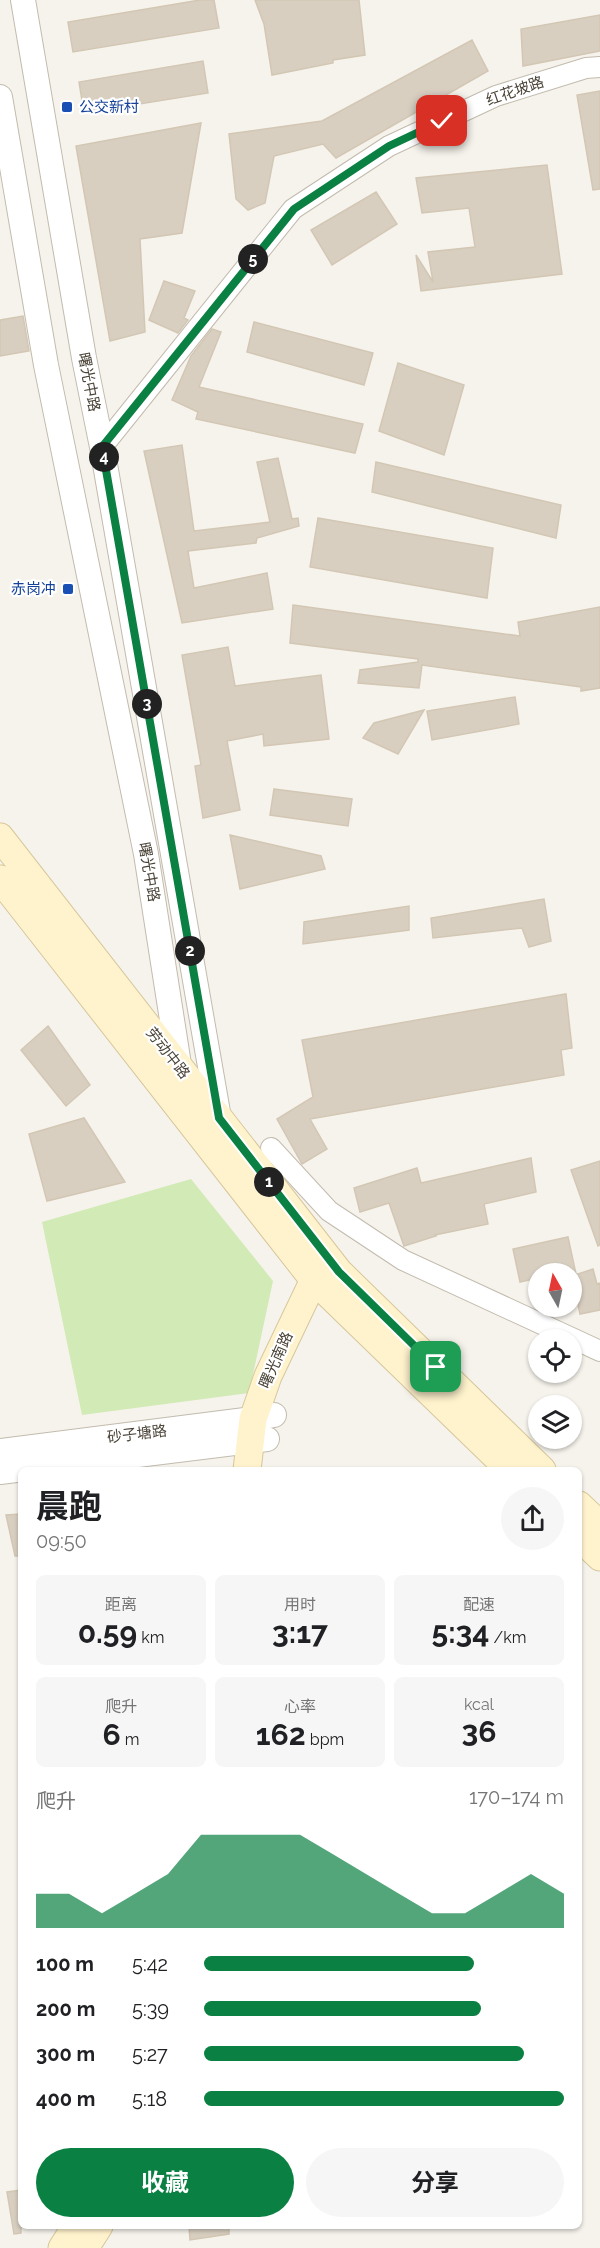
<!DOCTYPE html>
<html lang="zh">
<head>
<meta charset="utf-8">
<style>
	:root { --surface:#fff; --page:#f6f6f6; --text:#202124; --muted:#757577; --accent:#0b8043 }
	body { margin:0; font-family:Raleway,"Noto Sans SC",sans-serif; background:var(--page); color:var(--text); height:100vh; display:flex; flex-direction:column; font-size:22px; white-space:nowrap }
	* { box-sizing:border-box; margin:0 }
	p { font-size:20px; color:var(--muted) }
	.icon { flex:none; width:33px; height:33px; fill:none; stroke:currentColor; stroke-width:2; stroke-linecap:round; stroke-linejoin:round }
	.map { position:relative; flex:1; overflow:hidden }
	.details { position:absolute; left:18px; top:1467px; width:564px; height:762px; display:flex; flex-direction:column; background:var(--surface); border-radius:9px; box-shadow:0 2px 4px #0004 }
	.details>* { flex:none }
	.needle { width:39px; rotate:351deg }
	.tools { position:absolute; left:528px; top:1263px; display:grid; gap:12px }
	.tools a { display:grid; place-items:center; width:54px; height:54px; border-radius:50%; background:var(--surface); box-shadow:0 2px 4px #0004; font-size:30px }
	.pin { position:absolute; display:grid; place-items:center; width:51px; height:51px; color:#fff; margin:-26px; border-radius:12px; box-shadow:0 3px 9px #0006 }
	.km { position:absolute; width:30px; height:30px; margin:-15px; border-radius:50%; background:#222; color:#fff; font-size:16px; line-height:30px; text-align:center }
	.round { display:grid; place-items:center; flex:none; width:63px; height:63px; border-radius:32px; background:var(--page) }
	.head { display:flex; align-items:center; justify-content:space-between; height:102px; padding:0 18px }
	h1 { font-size:33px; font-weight:700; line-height:45px }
	.figures { display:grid; grid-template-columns:repeat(3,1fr); gap:9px; height:102px; padding:6px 18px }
	.figures div { display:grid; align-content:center; border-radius:9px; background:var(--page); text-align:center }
	.figures b { font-size:30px; font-weight:700 }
	.figures small { font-size:16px; font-weight:400 }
	.figures p { font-size:16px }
	.chart { height:168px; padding:12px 18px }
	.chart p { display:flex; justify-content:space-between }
	.chart svg { width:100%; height:108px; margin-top:6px; fill:var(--accent); opacity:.7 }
	.cta { display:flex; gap:12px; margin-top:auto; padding:12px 18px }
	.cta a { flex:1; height:69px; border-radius:36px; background:var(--accent); color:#fff; font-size:24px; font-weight:700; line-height:69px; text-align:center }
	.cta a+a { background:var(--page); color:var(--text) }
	ul { padding:0 18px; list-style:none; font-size:20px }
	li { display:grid; grid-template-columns:96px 72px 1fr; align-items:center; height:45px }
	li i { height:15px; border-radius:8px; background:var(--accent) }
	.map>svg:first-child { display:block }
	.green { fill:#d2eab5 }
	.building { fill:#d8cfc1; stroke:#d3c7b4; stroke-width:1.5 }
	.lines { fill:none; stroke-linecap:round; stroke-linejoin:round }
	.minor-casing { stroke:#c2bbae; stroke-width:22 }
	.tertiary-casing { stroke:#c2bbae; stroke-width:26 }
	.secondary-casing { stroke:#d6c79b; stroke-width:29 }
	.minor { stroke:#fff; stroke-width:20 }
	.tertiary { stroke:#fff; stroke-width:24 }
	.secondary { stroke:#fff3cd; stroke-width:27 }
	.route-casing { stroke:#fff; stroke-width:12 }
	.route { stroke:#0b8043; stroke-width:8 }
	.transit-dot { fill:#1a4fb4; stroke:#fff; stroke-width:2 }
	.labels { text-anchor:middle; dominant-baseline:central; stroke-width:4.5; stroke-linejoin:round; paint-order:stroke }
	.street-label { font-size:15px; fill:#4b4439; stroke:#fff }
	.transit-label { font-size:15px; fill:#164399; stroke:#fff; text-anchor:start }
</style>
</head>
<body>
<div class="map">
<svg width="600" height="2248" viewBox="0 0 600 2248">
	<rect width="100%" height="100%" fill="#f6f3ec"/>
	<path class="green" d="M 191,1179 L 273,1281 L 249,1393 L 82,1415 L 42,1222 Z"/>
	<path class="building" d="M 200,0 L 214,0 L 219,28 L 73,52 L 68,22 Z
		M 255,0 L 359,0 L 365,55 L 333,60 L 333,63 L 272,75 L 264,24 Z
		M 600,15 L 600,51 L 523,66 L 521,29 Z
		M 472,40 L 488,71 L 336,158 L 323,144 L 274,156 L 265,203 L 248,210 L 236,199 L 229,134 L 322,121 Z
		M 203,61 L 208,93 L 84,113 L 79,82 Z
		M 600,91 L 600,189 L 593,190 L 577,95 Z
		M 201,123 L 182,233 L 140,239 L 145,332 L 110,341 L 76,146 Z
		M 547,165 L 562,274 L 421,291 L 416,255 L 433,282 L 428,252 L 475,247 L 469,208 L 422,213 L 416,178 Z
		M 376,192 L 397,224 L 332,265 L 311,230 Z
		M 164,281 L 195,291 L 184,318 L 188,320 L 178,333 L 149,320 Z
		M 23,316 L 29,351 L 0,356 L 0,320 Z
		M 254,322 L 373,353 L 364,385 L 247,352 Z
		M 212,329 L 221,332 L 199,387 L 363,424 L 355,453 L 196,419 L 198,412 L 172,400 L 191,356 Z
		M 398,363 L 464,385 L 444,455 L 379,431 Z
		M 182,445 L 194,531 L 270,522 L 257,462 L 278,458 L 292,519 L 298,518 L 299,526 L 257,538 L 256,543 L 188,551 L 194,588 L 267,573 L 273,609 L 182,623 L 144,451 Z
		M 376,462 L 561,505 L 556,538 L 372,492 Z
		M 318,518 L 493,548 L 487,598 L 310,567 Z
		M 293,605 L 520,636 L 518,622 L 600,607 L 600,688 L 581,691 L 581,687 L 422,665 L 419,688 L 358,683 L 360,670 L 418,662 L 418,659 L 290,643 Z
		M 228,647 L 235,686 L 321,675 L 329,739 L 264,746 L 263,734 L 227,741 L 240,810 L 203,818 L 195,766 L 201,765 L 182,655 Z
		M 515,697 L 519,724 L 432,740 L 427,711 Z
		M 424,710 L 398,754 L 363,738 L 374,723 Z
		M 274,789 L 352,799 L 348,826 L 270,815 Z
		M 230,835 L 321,856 L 325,869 L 240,889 Z
		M 544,899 L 551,941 L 529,947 L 522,928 L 433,938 L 431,918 Z
		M 409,906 L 409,930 L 303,944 L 304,922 Z
		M 566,994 L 572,1048 L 561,1050 L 564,1075 L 310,1119 L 327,1149 L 302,1164 L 277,1119 L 313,1097 L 302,1040 Z
		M 48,1026 L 90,1085 L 66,1106 L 21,1050 Z
		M 84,1118 L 125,1182 L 47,1201 L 29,1134 Z
		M 531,1158 L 536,1192 L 484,1204 L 488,1224 L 435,1235 L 436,1236 L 404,1246 L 389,1203 L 360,1212 L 354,1188 L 417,1168 L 421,1183 Z
		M 600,1161 L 600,1245 L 598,1246 L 571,1170 Z
		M 568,1237 L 576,1274 L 538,1274 L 538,1278 L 520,1282 L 513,1249 Z
		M 593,1269 L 597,1284 L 600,1283 L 600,1310 L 580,1314 L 572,1276 Z
		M 21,1514 L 21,1556 L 15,1556 L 6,1515 Z
		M 21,2190 L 21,2233 L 14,2234 L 7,2192 Z
		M 189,2226 L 229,2226 L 229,2234 L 190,2240 Z"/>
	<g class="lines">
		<defs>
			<path id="minor" d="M 102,447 L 293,209 L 389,146 L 496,96 L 586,68 L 600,67
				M 271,1148 L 329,1211 L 403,1260 L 600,1351"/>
			<path id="tertiary" d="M 23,0 L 84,358 L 102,447 L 219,1118
				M 0,97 L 46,365 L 146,854 L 180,1071
				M 0,1451 L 253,1419 L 274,1415
				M 0,1472 L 267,1439"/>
			<path id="secondary" d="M 0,837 L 339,1272 L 542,1470
				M 0,879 L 313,1279 L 510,1470
				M 247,1470 L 253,1419 L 268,1376 L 321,1265
				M 579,1505 L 600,1525
				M 579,1537 L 600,1557
				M 62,2248 L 76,2226
				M 85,2248 L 99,2226"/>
		</defs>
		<use href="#minor" class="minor-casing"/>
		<use href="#tertiary" class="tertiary-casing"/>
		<use href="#secondary" class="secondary-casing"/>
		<use href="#minor" class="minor"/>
		<use href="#tertiary" class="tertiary"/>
		<use href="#secondary" class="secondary"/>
	</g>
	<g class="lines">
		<defs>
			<path id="route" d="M 436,1367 L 339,1272 L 219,1118 L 102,447 L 294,209 L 389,146 L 442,121"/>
		</defs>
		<use href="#route" class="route-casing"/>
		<use href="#route" class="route"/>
	</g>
	<g class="transit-dot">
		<rect x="61" y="101" width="12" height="12" rx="3"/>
		<rect x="62" y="583" width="12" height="12" rx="3"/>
	</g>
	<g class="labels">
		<g class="street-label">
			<text transform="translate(515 91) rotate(-19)">红花坡路</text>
			<text transform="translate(89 382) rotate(79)">曙光中路</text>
			<text transform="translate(149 872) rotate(80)">曙光中路</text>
			<text transform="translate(168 1053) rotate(52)">劳动中路</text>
			<text transform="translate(276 1360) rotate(-66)">曙光南路</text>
			<text transform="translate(137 1434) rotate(-7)">砂子塘路</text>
		</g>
		<g class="transit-label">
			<text x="79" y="107">公交新村</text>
			<text x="56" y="589" text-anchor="end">赤岗冲</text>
		</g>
	</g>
</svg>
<div class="tools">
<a><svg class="needle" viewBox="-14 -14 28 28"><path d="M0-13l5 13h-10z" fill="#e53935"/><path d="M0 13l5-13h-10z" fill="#757577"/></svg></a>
<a><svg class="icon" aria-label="locate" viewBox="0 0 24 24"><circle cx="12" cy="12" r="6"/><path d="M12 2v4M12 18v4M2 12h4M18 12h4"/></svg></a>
<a><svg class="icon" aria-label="layers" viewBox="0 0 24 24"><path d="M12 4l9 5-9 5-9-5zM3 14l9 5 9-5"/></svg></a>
</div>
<div class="pin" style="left:436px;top:1367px;background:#1e9e55"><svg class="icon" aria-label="arrive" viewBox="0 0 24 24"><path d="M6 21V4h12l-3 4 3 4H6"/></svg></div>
<div class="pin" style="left:442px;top:121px;background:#d93025"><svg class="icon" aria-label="check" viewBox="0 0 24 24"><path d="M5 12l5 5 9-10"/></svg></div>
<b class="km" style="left:269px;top:1182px">1</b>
<b class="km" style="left:190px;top:951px">2</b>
<b class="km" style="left:147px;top:704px">3</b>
<b class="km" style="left:104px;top:457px">4</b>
<b class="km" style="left:253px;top:259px">5</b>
<section class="details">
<div class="head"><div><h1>晨跑</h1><p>09:50</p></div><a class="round"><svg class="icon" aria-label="share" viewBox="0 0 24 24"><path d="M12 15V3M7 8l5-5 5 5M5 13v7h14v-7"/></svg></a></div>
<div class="figures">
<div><p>距离</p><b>0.59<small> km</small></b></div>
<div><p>用时</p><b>3:17</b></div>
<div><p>配速</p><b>5:34<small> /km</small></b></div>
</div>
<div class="figures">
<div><p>爬升</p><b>6<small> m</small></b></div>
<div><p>心率</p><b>162<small> bpm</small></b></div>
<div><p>kcal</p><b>36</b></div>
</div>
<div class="chart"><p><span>爬升</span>170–174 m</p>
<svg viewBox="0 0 160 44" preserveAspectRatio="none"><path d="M0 44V30L10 30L20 38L30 30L40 22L50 6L60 6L70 6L80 6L90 14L100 22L110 30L120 38L130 38L140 30L150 22L160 30V44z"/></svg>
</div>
<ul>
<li><b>100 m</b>5:42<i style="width:75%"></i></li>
<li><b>200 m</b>5:39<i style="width:77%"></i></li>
<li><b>300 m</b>5:27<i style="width:89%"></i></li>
<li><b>400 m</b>5:18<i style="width:100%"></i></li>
</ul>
<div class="cta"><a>收藏</a><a>分享</a></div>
</section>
</div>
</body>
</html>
